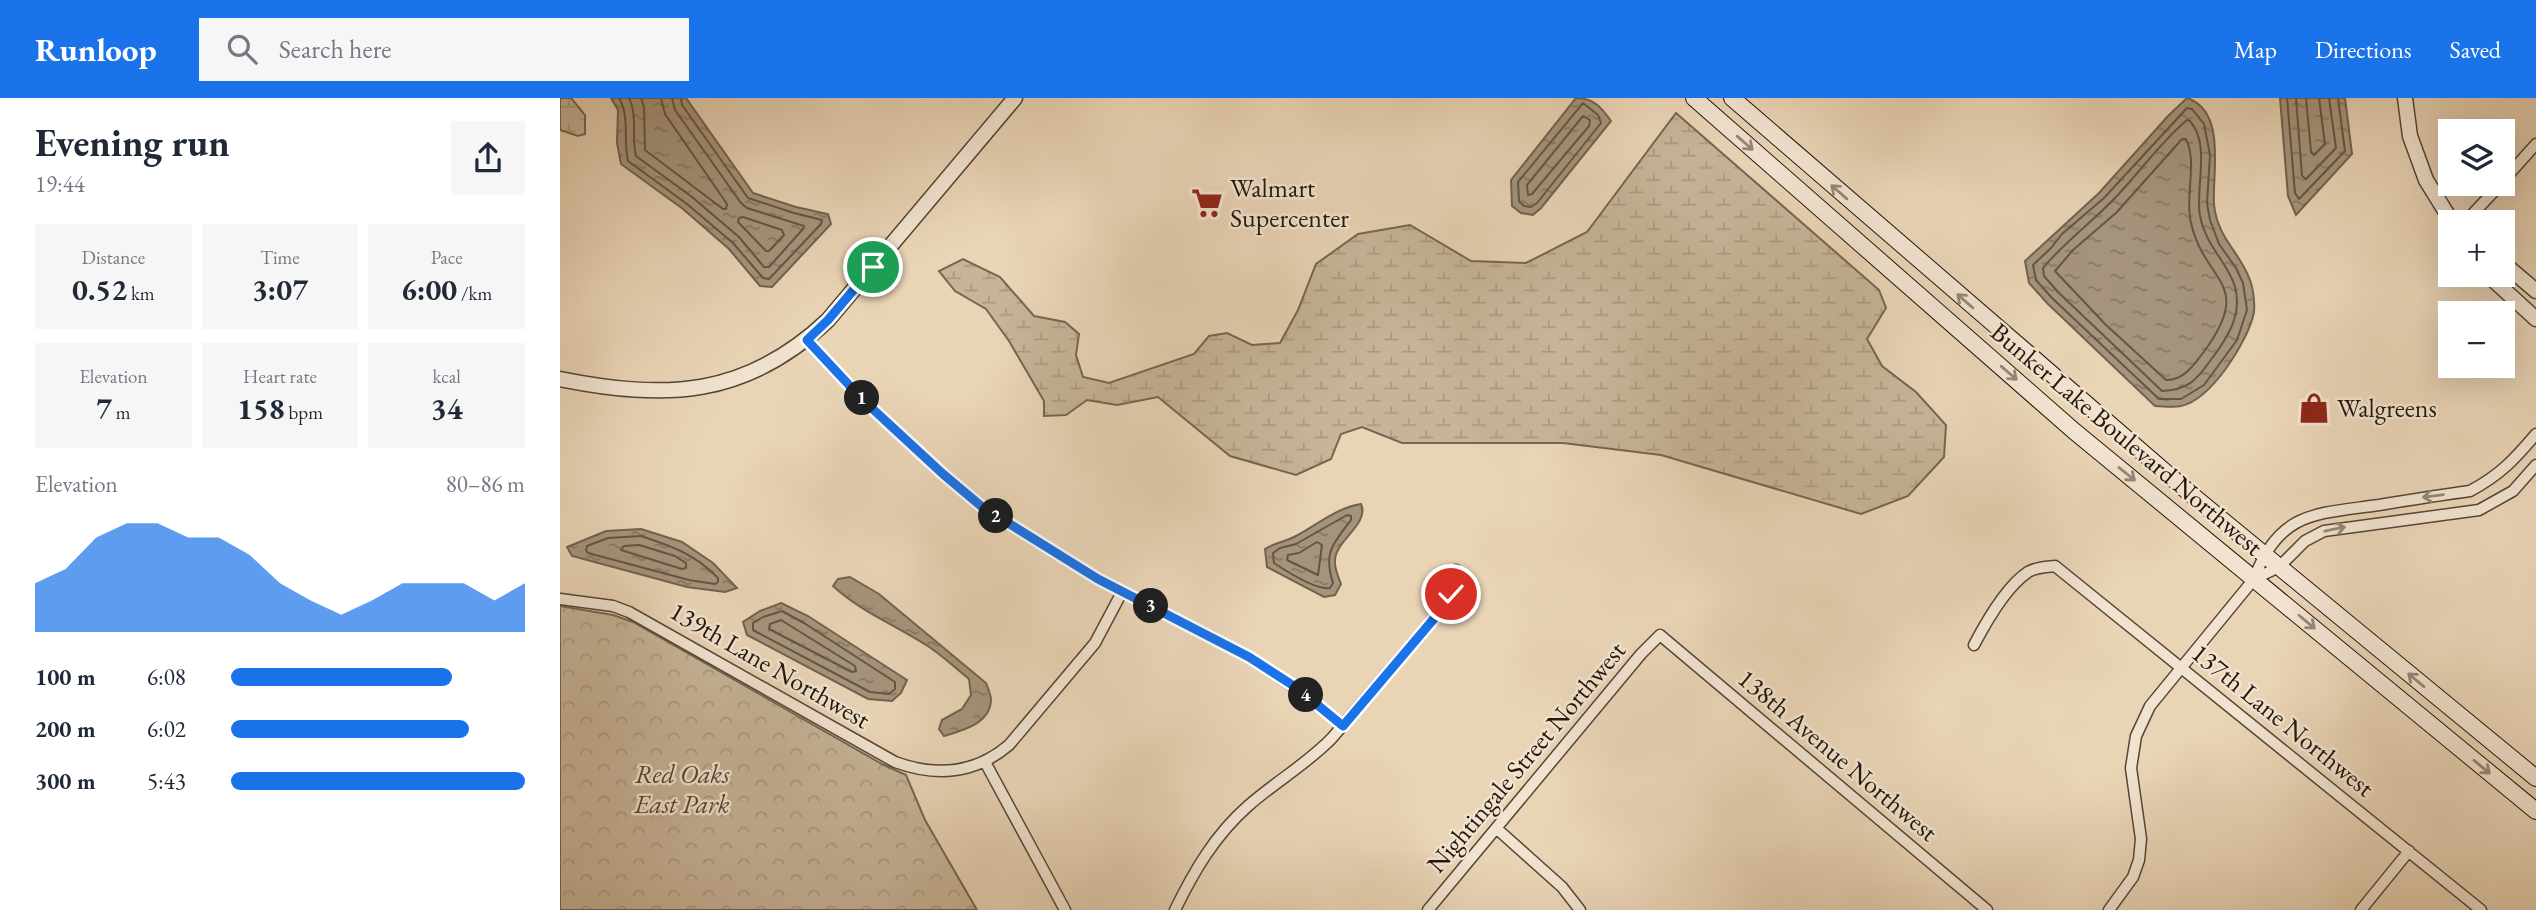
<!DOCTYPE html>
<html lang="en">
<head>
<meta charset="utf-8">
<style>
	:root { --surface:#fff; --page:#f6f6f7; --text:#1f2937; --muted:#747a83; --accent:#1a73e8 }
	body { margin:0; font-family:"EB Garamond",serif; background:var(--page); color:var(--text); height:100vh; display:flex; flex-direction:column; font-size:26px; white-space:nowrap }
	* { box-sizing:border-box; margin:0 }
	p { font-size:23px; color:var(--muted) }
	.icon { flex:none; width:38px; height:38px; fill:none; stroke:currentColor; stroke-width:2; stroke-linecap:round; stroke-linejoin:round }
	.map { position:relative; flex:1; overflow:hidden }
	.panel { display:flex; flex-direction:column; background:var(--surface); width:560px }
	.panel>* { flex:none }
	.tools { position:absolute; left:1878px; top:21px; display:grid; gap:14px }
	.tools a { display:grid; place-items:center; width:77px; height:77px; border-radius:0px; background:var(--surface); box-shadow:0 7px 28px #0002; font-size:35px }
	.pin { position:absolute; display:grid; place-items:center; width:60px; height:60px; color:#fff; margin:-30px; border:4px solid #fff; border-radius:50%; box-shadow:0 2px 7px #0007 }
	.km { position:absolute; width:35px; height:35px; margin:-18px; border-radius:50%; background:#222; color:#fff; font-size:19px; line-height:35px; text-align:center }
	.round { display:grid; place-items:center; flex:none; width:74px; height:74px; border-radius:0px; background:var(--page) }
	.head { display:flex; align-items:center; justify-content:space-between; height:119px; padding:0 35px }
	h1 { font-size:38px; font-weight:700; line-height:52px }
	.figures { display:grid; grid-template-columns:repeat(3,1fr); gap:10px; height:119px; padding:7px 35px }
	.figures div { display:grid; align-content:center; border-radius:0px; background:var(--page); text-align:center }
	.figures b { font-size:30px; font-weight:700 }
	.figures small { font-size:19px; font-weight:400 }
	.figures p { font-size:19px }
	.chart { height:196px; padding:14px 35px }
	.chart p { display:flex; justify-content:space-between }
	.chart svg { width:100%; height:126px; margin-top:7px; fill:var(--accent); opacity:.7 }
	ul { padding:0 35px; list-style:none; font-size:23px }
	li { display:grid; grid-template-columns:112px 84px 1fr; align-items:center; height:52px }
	li i { height:18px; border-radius:9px; background:var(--accent) }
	header { display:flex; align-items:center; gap:42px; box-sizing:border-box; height:98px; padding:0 35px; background:var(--accent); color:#fff }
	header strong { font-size:33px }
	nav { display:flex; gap:38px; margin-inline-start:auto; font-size:24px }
	.search { width:490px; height:63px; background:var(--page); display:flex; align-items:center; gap:18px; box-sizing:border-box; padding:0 24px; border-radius:0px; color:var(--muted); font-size:26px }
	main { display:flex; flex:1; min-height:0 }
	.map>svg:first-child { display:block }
	.forest { fill:url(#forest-crowns); stroke:#746652; stroke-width:2 }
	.wetland { fill:url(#wetland-marsh); stroke:#746652; stroke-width:2 }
	.water { fill:url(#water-ripples); stroke:#71624e; stroke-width:2 }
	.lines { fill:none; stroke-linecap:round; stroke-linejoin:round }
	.shore { stroke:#645643; stroke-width:2 }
	.minor-casing { stroke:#544635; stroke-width:13 }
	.tertiary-casing { stroke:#544635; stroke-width:17 }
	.secondary-casing { stroke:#22170a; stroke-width:18 }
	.minor { stroke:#f1e3d0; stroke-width:10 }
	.tertiary { stroke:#f1e3d0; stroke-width:14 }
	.secondary { stroke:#f1e3d0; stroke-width:16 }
	.oneway { stroke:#948777 }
	.route-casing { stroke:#fff; stroke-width:14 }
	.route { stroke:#1a73e8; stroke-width:9 }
	.labels { text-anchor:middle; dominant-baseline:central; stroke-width:5; stroke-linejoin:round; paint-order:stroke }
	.poi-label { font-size:26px; fill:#22170a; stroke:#f1e3d0; text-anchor:start }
	.street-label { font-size:26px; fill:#22170a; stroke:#f1e3d0 }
	.park-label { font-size:26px; font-style:italic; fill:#544635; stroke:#f1e3d0 }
</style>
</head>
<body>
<header>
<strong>Runloop</strong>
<div class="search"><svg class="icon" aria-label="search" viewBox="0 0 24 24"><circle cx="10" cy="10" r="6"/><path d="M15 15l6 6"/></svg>Search here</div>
<nav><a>Map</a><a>Directions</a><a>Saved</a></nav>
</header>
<main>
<section class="panel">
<div class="head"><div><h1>Evening run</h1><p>19:44</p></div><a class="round"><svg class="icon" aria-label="share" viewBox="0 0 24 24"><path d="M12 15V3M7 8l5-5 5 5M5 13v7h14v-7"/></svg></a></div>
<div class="figures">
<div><p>Distance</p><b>0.52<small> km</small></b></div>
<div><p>Time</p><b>3:07</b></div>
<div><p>Pace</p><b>6:00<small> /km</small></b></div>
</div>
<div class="figures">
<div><p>Elevation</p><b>7<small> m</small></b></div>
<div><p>Heart rate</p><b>158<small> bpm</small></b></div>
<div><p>kcal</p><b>34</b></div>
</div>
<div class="chart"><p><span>Elevation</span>80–86 m</p>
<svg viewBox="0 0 160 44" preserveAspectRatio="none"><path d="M0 44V27L10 22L20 11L30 6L40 6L50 11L60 11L70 17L80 27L90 33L100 38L110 33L120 27L130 27L140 27L150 33L160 27V44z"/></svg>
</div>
<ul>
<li><b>100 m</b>6:08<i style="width:75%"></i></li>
<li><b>200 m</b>6:02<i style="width:81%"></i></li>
<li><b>300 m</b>5:43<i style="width:100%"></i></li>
</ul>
</section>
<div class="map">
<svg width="1976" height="812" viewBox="0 0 1976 812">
	<defs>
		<pattern id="forest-crowns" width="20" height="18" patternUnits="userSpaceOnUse" patternTransform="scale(1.75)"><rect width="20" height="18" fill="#c7b499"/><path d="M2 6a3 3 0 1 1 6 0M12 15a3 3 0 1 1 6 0" fill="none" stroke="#ab9a82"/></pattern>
		<pattern id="wetland-marsh" width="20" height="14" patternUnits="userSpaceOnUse" patternTransform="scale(1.75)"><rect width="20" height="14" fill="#c7b499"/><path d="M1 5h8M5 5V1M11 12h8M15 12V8" fill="none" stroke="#ab9a82"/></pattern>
		<pattern id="water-ripples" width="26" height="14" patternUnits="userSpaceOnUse" patternTransform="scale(1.75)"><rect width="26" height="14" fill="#a5947c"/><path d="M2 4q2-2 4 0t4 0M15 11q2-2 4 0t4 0" fill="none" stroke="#867864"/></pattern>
	</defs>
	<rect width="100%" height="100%" fill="#e9d4b6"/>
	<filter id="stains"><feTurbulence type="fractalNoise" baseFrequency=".00286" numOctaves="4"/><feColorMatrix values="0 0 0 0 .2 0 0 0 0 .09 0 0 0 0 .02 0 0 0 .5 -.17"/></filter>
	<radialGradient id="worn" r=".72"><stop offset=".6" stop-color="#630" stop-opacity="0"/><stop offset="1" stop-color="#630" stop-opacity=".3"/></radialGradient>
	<path class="forest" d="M 0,508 L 53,517 L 73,524 L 322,666 L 346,677 L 365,722 L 417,812 L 0,812 Z"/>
	<path class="wetland" d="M 0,0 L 11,0 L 25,17 L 25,36 L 18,38 L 0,32 Z
		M 1116,15 L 1319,192 L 1326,210 L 1307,241 L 1322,268 L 1356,294 L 1386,327 L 1384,359 L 1348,398 L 1301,416 L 1101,357 L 1003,345 L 842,345 L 802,329 L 781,336 L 771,361 L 736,377 L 670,358 L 598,299 L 557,307 L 527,302 L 506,317 L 484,318 L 484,303 L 449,243 L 426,211 L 395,193 L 379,173 L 403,161 L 440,179 L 474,218 L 505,224 L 519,236 L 516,257 L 523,279 L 549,285 L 634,256 L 649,238 L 667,235 L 692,247 L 720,245 L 738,212 L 756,166 L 798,136 L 850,127 L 911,163 L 966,165 L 1027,134 Z"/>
	<path class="water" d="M 51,0 L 126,0 L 193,95 L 236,109 L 268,116 L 271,126 L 212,189 L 200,188 L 169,151 L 123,111 L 61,66 L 57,45 L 58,12 Z
		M 1016,0 C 1034,0 1041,9 1051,23 L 981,110 L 973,117 L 961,115 L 952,108 L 951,82 Z
		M 1627,0 C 1667,13 1652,76 1654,106 C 1657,140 1680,154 1690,182 C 1693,190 1695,205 1694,214 C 1689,242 1651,302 1621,308 C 1613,310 1603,308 1595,308 L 1487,205 L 1469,185 L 1465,163 L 1539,95 L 1608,18 Z
		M 1720,0 L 1785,0 L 1792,56 L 1736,117 L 1728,98 Z
		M 801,406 C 809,423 783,439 777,454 C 772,464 777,476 781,486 L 775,497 L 764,499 L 707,469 L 705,451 C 716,444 725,444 736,438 C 757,427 776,410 801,406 Z
		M 81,431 L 122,444 L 153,465 L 177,490 L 165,494 L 127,489 L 12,458 L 7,449 L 46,433 Z
		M 290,479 L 319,496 L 426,585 C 428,590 431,597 431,602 C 430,626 403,632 384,638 L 379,631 L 382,622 L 402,611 L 411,597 L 409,581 C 395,570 381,556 366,547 C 335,527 300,513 273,488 L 278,481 Z
		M 221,505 L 248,518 L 347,582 L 341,595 L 332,603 L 308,601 L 187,537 L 183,524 L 200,513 Z"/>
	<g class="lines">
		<path class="shore" d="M 59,0 C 70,18 63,42 68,63 L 127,106 L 173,145 L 203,180 L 209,181 L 261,126 L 262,122 L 234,115 L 188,100 L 122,7 L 121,0
			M 69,0 C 78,17 71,39 76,58 L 132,99 L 179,139 L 204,169 L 209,169 L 243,131 L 244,128 L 187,110 L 181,105 L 115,12 L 112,0
			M 81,0 L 84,9 L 85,52 L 163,111 L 166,111 L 167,106 L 105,16 L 101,0
			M 1727,0 L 1735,95 L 1739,101 L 1785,53 L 1778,0
			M 1736,0 L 1742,78 L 1746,81 L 1776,50 L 1769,0
			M 1746,0 L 1751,54 L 1754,57 L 1765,46 L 1759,0
			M 1023,5 L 1038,17 L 1041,25 L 977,105 L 971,109 L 964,108 L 959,103 L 958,84 Z
			M 1627,10 L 1632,11 L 1644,26 L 1650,57 L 1647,105 L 1650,122 L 1659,146 L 1676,170 L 1683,185 L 1687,212 L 1677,242 L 1644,287 L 1621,301 L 1599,301 L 1492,200 L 1476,182 L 1473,167 L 1491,150 L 1502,136 L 1544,100 Z
			M 1023,18 L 1030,22 L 1029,28 L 972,96 L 968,97 L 967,87 Z
			M 1627,22 L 1630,23 C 1651,47 1635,88 1640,118 C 1644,141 1658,155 1669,175 C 1688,208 1670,237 1650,263 C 1636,283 1627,292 1602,293 L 1498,194 L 1484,178 L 1483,170 C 1502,147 1527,128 1549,106 C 1576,80 1598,46 1627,22 Z
			M 1626,41 C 1637,63 1626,95 1630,120 C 1642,186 1697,182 1643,255 C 1633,268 1624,282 1606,282 L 1545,226 L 1495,173 L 1513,152 L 1557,114 L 1622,41 Z
			M 183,119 L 222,132 L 224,137 L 209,153 L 206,153 L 178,124 L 179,120 Z
			M 787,417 L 791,418 L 791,422 C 773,446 763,454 773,485 L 770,490 C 756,492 726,473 714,465 L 713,455 L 720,450 L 736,446 Z
			M 81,438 C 111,448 135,456 158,480 L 158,484 L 155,486 L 129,482 L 28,455 L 26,452 L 27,448 L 48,440 Z
			M 757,444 L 762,447 L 758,477 L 727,462 L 728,457 L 739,455 Z
			M 79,447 L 115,458 L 126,465 L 126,470 L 122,471 L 61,452 L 64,448 Z
			M 222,513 L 244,525 L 335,584 L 335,591 L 329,596 L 310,594 L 193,532 L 193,525 L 203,519 Z
			M 221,522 L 295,568 L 296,573 L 292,574 L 209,531 L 210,526 Z"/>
		<defs>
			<path id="minor" d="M 1942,84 L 1976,46
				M 1905,124 L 1941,86
				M 247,242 L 303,302 L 383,376 L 421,408 L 538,481 L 689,559 L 737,591 L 783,628
				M 1694,481 L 1719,469 L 1745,443 L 1764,433 L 1919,412 L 1953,393 L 1976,367
				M 0,501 L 53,508 L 69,514 L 335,664 C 376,679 415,676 449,647 L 535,545 L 562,494
				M 1414,547 C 1426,524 1447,488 1468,474 C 1476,469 1486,469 1495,468 L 1921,812
				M 425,664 L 505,812
				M 936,730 L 1002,789 L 1020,812
				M 615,812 C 634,773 655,737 688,708 C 715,684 747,666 772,640 L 883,510 L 891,496 L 896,472
				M 868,812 L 1081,556 L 1100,537 L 1427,812
				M 1549,812 L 1573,779 L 1579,762 L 1581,741 L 1571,670 L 1576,638 L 1590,608 L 1694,481 C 1719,413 1756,416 1819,407 C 1849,402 1880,397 1910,393 C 1940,377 1954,362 1976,336
				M 1801,812 L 1849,753"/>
			<path id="tertiary" d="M 1845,0 L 1850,38 L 1866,82 L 1892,124
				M 1942,164 L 1976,193
				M 1928,177 L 1976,221
				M 0,281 C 106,302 185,300 268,222 L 455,0"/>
			<path id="secondary" d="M 1134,0 L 1514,333 L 1976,713
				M 1172,0 L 1633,398 L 1976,680"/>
		</defs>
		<use href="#minor" class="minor-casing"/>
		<use href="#tertiary" class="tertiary-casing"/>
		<use href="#secondary" class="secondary-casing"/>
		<use href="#minor" class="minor"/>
		<use href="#tertiary" class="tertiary"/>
		<use href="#secondary" class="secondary"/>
	</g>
	<defs><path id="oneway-shaft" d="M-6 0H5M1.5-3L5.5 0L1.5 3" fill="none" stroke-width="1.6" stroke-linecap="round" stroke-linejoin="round" transform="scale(1.75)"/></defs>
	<g class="oneway">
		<use href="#oneway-shaft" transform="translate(1185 45) rotate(41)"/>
		<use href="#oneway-shaft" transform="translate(1279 94) rotate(-139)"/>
		<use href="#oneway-shaft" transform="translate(1405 203) rotate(-139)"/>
		<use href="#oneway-shaft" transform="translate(1449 275) rotate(41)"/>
		<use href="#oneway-shaft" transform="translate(1567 376) rotate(39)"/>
		<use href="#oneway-shaft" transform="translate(1873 398) rotate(172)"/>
		<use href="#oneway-shaft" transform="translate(1775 431) rotate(-12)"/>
		<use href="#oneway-shaft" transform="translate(1747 524) rotate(40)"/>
		<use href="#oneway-shaft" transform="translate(1856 582) rotate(-140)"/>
		<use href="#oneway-shaft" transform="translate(1922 669) rotate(40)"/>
	</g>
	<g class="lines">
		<defs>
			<path id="route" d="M 313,169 L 268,222 L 247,242 L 303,302 L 383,376 L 421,408 L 538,481 L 689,559 L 737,590 L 783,628 L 883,510 L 891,496"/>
		</defs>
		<use href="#route" class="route-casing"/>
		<use href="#route" class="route"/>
	</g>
	<defs>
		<symbol id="supermarket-bare" viewBox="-9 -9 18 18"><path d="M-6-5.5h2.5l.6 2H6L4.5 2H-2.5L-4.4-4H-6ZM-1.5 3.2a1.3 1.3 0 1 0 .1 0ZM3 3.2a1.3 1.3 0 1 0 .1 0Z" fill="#8f2418" stroke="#f1e3d0" stroke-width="2.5" paint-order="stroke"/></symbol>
		<symbol id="shop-bare" viewBox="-9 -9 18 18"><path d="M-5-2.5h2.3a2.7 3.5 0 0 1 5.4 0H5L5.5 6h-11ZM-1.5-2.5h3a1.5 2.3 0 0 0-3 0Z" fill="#8f2418" stroke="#f1e3d0" stroke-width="2.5" paint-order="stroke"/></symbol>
	</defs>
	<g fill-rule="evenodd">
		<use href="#supermarket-bare" x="625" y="83" width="44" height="44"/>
		<use href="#shop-bare" x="1732" y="288" width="44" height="44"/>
	</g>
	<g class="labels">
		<g class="poi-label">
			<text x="670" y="90">Walmart<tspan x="670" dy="30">Supercenter</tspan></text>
			<text x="1777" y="310">Walgreens</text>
		</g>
		<g class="street-label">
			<text transform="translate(1567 341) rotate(40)">Bunker Lake Boulevard Northwest</text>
			<text transform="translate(210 567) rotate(30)">139th Lane Northwest</text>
			<text transform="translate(1723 622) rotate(39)">137th Lane Northwest</text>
			<text transform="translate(1278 657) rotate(40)">138th Avenue Northwest</text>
			<text transform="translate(966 659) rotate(-50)">Nightingale Street Northwest</text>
		</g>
		<g class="park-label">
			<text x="122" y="676">Red Oaks<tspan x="122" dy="30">East Park</tspan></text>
		</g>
	</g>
	<rect width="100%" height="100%" filter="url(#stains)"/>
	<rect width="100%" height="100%" fill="url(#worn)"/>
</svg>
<div class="tools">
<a><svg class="icon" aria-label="layers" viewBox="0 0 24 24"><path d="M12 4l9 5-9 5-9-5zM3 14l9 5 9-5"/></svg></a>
<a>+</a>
<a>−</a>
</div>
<div class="pin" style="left:313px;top:169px;background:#1e9e55"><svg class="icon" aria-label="arrive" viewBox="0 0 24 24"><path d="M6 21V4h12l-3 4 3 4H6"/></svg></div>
<div class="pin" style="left:891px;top:496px;background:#d93025"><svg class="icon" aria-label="check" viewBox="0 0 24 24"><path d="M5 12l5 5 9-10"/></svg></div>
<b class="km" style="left:302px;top:300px">1</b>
<b class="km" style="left:436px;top:418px">2</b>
<b class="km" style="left:591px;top:508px">3</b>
<b class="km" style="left:746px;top:597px">4</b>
</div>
</main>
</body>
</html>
